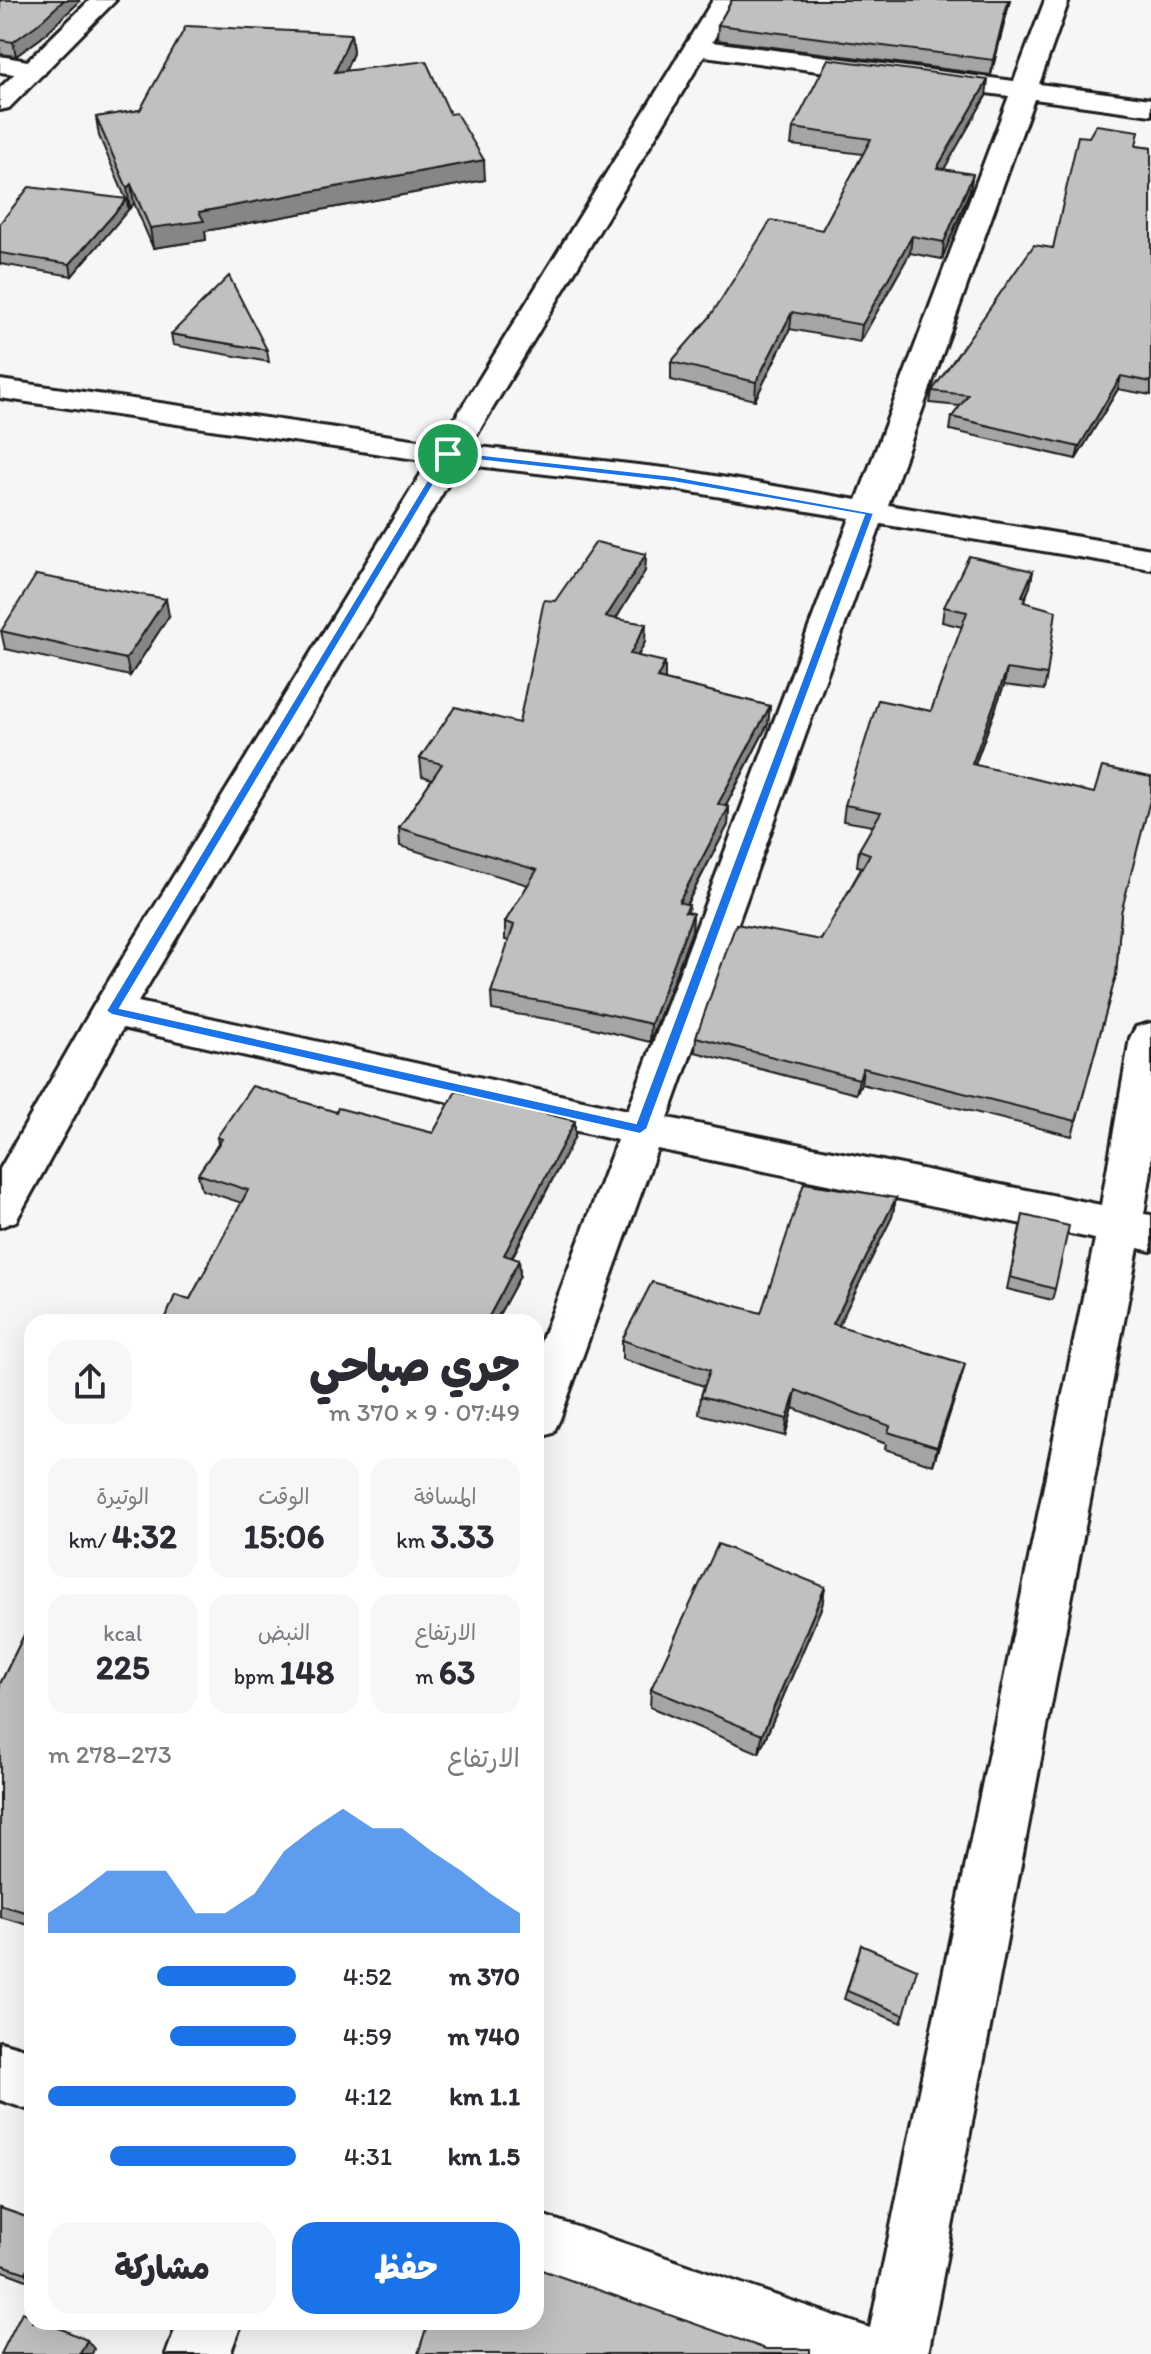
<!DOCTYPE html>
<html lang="ar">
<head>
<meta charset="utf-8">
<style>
	:root { --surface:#fff; --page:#f7f7f7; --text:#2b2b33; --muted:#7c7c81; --accent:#1a73e8 }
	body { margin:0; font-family:Itim,"Playpen Sans Arabic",sans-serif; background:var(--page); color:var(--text); direction:rtl; height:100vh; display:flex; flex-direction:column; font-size:30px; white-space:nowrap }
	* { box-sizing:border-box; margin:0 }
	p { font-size:26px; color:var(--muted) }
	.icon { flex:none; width:44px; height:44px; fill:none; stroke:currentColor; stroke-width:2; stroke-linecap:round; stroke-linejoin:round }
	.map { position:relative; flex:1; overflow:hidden; direction:ltr }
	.drawer { position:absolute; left:24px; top:1314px; width:520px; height:1016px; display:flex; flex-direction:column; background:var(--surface); border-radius:24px; box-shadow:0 8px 32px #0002; direction:rtl }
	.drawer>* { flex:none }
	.pin { position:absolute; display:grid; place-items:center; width:68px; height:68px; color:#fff; margin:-34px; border:4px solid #fff; border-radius:50%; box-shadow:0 2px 8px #0007 }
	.round { display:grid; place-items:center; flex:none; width:84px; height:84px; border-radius:24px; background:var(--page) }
	.head { display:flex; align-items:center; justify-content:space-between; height:136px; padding:0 24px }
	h1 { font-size:44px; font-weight:800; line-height:60px }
	.stats { display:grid; grid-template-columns:repeat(3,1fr); gap:12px; height:136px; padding:8px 24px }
	.stats div { display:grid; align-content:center; border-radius:20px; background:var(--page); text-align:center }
	.stats b { font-size:34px; font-weight:800 }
	.stats small { font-size:22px; font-weight:400 }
	.stats p { font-size:22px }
	.chart { height:224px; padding:16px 24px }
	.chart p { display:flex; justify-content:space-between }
	.chart svg { width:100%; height:144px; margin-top:8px; fill:var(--accent); opacity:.7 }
	.primary-button { display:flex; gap:16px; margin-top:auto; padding:16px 24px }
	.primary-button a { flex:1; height:92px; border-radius:24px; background:var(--accent); color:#fff; font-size:32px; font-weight:800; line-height:92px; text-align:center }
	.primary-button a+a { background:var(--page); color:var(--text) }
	ul { padding:0 24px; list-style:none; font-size:26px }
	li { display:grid; grid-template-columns:128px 96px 1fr; align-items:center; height:60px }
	li i { height:20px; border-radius:10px; background:var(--accent) }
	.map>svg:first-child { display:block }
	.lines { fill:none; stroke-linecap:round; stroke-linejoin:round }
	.street-casing { stroke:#1c1c1c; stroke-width:6 }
	.secondary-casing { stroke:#1c1c1c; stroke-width:6 }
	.street { fill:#fff; fill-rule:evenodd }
	.secondary { fill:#fff; fill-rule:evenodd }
	.wall { fill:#a5a5a5; stroke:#1c1c1c; stroke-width:2 }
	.shaded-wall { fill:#868686; stroke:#1c1c1c; stroke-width:2 }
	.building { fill:#c0c0c0; stroke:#1c1c1c; stroke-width:2 }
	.route { fill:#1a73e8; stroke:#fff; stroke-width:2; fill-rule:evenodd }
</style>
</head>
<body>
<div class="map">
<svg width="1151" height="2354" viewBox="0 0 1151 2354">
	<rect width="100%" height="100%" fill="#f6f6f6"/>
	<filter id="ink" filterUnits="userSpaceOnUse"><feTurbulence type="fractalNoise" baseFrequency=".0125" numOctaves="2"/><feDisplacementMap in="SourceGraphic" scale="16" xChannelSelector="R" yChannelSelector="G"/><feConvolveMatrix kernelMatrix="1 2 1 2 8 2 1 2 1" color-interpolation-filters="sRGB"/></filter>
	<g filter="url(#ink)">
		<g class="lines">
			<defs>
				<path id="street" d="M 713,0 L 737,0 L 712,42 L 1014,81 L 1045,0 L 1069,0 L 1039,84 L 1151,99 L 1151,115 L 1034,99 L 888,505 L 1151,549 L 1151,569 L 881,524 L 668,1118 L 1101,1205 L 1130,1038 L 1136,1027 L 1151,1023 L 1151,1171 L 1144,1214 L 1151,1215 L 1151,1251 L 1138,1248 L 928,2354 L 764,2354 L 536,2275 L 536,2213 L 870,2328 L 1095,1239 L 657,1149 L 560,1419 L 553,1433 L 536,1439 L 536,1355 L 617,1140 L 123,1028 L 16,1221 L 0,1227 L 0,1169 L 97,1000 L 429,461 L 0,398 L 0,380 L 440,443 ZM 704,56 L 1009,96 L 857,500 L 673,469 L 470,446 ZM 460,464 L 673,489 L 850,518 L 628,1110 L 138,1002 Z
					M 0,56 L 44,64 L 48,69 L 44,74 L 35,77 L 0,72 Z
					M 0,2042 L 32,2051 L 32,2111 L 0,2100 Z
					M 178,2322 L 242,2322 L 230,2354 L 166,2354 Z"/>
				<path id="secondary" d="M 90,0 L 116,0 L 9,108 L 0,110 L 0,88 Z"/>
			</defs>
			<use href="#street" class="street-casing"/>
			<use href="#secondary" class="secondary-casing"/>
			<use href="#street" class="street"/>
			<use href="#secondary" class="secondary"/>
		</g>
		<path class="wall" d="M 0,0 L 79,2 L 41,38 L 16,56 L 0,54 Z
			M 732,0 L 1010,0 L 991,75 L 717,40 L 718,25 Z
			M 351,34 L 353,53 L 345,71 L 450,114 L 485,180 L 205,231 L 206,240 L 153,248 L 134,203 L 130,208 L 127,199 L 128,210 L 72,276 L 0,264 L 0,223 L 126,199 L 99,136 L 96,117 L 140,110 Z
			M 986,96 L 944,169 L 970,190 L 942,259 L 910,253 L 860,342 L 790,329 L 755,400 L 671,380 L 671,362 L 822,230 L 863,154 L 791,145 L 793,128 Z
			M 1136,146 L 1151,148 L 1151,395 L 1118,389 L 1076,459 L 950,430 L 952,417 L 960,406 L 930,403 L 932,391 L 1053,248 Z
			M 171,334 L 267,350 L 269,362 L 173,345 Z
			M 646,554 L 645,571 L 616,619 L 645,642 L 638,656 L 665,680 L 770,706 L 768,724 L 726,806 L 729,807 L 728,825 L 687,904 L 689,905 L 688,913 L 693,913 L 692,931 L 650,1042 L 577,1024 L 492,1010 L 491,993 L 509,941 L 505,940 L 505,922 L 528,885 L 400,846 L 399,828 L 432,779 L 422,776 L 420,758 L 519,723 L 555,601 Z
			M 1033,571 L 1025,602 L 1047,675 L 1044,690 L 1004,685 L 975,765 L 1121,913 L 1116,975 L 1072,1136 L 861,1084 L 856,1094 L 695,1052 L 696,1037 L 821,940 L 862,867 L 857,866 L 859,850 L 873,826 L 843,821 L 845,805 L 931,711 L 962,627 L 942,622 L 944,607 Z
			M 169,616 L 130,676 L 5,649 L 1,631 Z
			M 336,1112 L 433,1133 L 575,1136 L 512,1258 L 519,1260 L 520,1276 L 495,1322 L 164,1322 L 190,1299 L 242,1203 L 202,1190 L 198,1174 L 218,1144 L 217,1137 Z
			M 896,1198 L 892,1217 L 838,1326 L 965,1364 L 960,1382 L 933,1465 L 885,1449 L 886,1444 L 793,1408 L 785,1436 L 699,1414 L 701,1396 L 704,1386 L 622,1359 L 622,1340 L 761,1313 Z
			M 1020,1227 L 1055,1289 L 1052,1300 L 1007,1289 Z
			M 825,1587 L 822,1606 L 759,1753 L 650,1707 L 651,1689 Z
			M 32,1619 L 32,1926 L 0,1917 L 0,1684 Z
			M 861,1945 L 904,2015 L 901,2023 L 844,1999 Z
			M 0,2208 L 32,2219 L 32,2282 L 0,2270 Z"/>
		<path class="shaded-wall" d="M 64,0 L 79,0 L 79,2 L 41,38 L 16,56 L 13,42 Z
			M 1008,0 L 1010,0 L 991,75 L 993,60 Z
			M 351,34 L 353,53 L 337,91 L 335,72 Z
			M 988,80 L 986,96 L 935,185 L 937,168 Z
			M 484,160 L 485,180 L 205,231 L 206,240 L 153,248 L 150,228 L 199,212 Z
			M 973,174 L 970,190 L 942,259 L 944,242 Z
			M 131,184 L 134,203 L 130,208 L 127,188 Z
			M 127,199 L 128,210 L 72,276 L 70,264 Z
			M 912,236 L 910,253 L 860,342 L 862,325 Z
			M 792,312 L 790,329 L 755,400 L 756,382 Z
			M 1121,376 L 1118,389 L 1076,459 L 1079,447 Z
			M 646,554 L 645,571 L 606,635 L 606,617 Z
			M 1033,571 L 1030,587 L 1019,611 L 1022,596 Z
			M 166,599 L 169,616 L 130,676 L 126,659 Z
			M 646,624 L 645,642 L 629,672 L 630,654 Z
			M 665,662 L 665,680 L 657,678 Z
			M 1007,669 L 1004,685 L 969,780 L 972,764 Z
			M 770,706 L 768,724 L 717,822 L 718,804 Z
			M 729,807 L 728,825 L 678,920 L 679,902 Z
			M 693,913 L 692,931 L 650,1042 L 651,1024 Z
			M 863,1068 L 861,1084 L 856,1094 L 859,1079 Z
			M 575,1121 L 575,1136 L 505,1270 L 504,1255 Z
			M 896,1198 L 892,1217 L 830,1343 L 833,1324 Z
			M 519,1260 L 520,1276 L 495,1322 L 486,1322 Z
			M 965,1364 L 960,1382 L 933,1465 L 937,1447 Z
			M 796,1390 L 793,1408 L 785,1436 L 787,1419 Z
			M 825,1587 L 822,1606 L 759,1753 L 762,1735 Z
			M 32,2259 L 32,2280 L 26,2273 Z
			M 87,2340 L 94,2349 L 92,2354 L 80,2354 Z"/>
		<path class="building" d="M 0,0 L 64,0 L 38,24 L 13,42 L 0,40 Z
			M 732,0 L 1008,0 L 993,60 L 718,25 Z
			M 186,26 L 351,34 L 335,72 L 426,61 L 450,114 L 456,113 L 484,160 L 199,212 L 204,221 L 150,228 L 131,184 L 127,188 L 96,117 L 140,110 Z
			M 828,59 L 988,80 L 937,168 L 973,174 L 944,242 L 912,236 L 862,325 L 792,312 L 756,382 L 671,362 L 710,317 L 771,220 L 822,230 L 871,139 L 793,128 Z
			M 1096,125 L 1139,131 L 1136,146 L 1151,148 L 1151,382 L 1121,376 L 1079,447 L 952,417 L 968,395 L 932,391 L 1034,245 L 1053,248 L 1078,136 L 1089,137 Z
			M 29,187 L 127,199 L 70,264 L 0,253 L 0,223 Z
			M 229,276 L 267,350 L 171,334 Z
			M 596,542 L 646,554 L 606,617 L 646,624 L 630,654 L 665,662 L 657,678 L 770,706 L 718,804 L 729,807 L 679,902 L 689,905 L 685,912 L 693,913 L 651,1024 L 577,1007 L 491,993 L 514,925 L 505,922 L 537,870 L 399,828 L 442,764 L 420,758 L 455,707 L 519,723 L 544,600 L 555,601 Z
			M 969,556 L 1033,571 L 1022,596 L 1026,597 L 1024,602 L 1056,611 L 1047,675 L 1007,669 L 972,764 L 1094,793 L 1102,767 L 1151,777 L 1151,796 L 1121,913 L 1116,975 L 1076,1121 L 863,1068 L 859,1079 L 696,1037 L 736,924 L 821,940 L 870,854 L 859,850 L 881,812 L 845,805 L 878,700 L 931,711 L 967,612 L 944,607 Z
			M 36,575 L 166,599 L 126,659 L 1,631 Z
			M 252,1086 L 336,1112 L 338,1108 L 433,1133 L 456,1091 L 575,1121 L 504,1255 L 519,1260 L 486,1322 L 164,1322 L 175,1295 L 190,1299 L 248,1190 L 198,1174 L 222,1139 L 217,1137 Z
			M 804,1183 L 896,1198 L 833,1324 L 965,1364 L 937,1447 L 888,1432 L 890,1426 L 796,1390 L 787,1419 L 701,1396 L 710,1370 L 622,1340 L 652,1282 L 761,1313 Z
			M 1023,1215 L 1069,1226 L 1055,1289 L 1010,1277 Z
			M 718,1544 L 825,1587 L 762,1735 L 651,1689 Z
			M 32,1619 L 32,1914 L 0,1905 L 0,1684 Z
			M 861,1945 L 917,1969 L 904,2015 L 847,1991 Z
			M 0,2208 L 32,2219 L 32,2259 L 26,2273 L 0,2264 Z
			M 536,2268 L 766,2349 L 810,2349 L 810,2354 L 418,2354 L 428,2322 L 536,2322 Z
			M 22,2312 L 32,2316 L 32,2322 L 45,2322 L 87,2340 L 80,2354 L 1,2354 Z"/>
	</g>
	<path class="route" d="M 448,451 L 673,476 L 874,513 L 647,1129 L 640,1134 L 112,1015 L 106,1011 L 443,454 ZM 450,457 L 673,482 L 864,515 L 636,1123 L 120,1008 Z"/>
</svg>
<div class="pin" style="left:448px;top:454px;background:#1e9e55"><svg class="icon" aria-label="arrive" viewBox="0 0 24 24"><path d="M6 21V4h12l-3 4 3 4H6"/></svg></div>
<section class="drawer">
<div class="head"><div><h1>جري صباحي</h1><p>07:49 · 9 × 370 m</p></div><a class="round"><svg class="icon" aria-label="share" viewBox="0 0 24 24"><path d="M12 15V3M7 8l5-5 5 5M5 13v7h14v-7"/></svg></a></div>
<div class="stats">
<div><p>المسافة</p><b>3.33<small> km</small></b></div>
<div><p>الوقت</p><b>15:06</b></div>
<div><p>الوتيرة</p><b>4:32<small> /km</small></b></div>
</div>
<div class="stats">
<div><p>الارتفاع</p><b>63<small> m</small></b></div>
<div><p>النبض</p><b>148<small> bpm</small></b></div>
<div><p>kcal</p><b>225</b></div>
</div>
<div class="chart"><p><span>الارتفاع</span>273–278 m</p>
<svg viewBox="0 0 160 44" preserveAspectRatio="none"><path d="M0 44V38L10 32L20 25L30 25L40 25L50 38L60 38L70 32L80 19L90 12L100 6L110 12L120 12L130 19L140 25L150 32L160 38V44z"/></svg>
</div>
<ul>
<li><b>370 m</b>4:52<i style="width:56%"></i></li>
<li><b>740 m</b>4:59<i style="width:51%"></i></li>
<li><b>1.1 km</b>4:12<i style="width:100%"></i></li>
<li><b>1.5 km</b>4:31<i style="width:75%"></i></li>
</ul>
<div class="primary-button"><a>حفظ</a><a>مشاركة</a></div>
</section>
</div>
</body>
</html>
